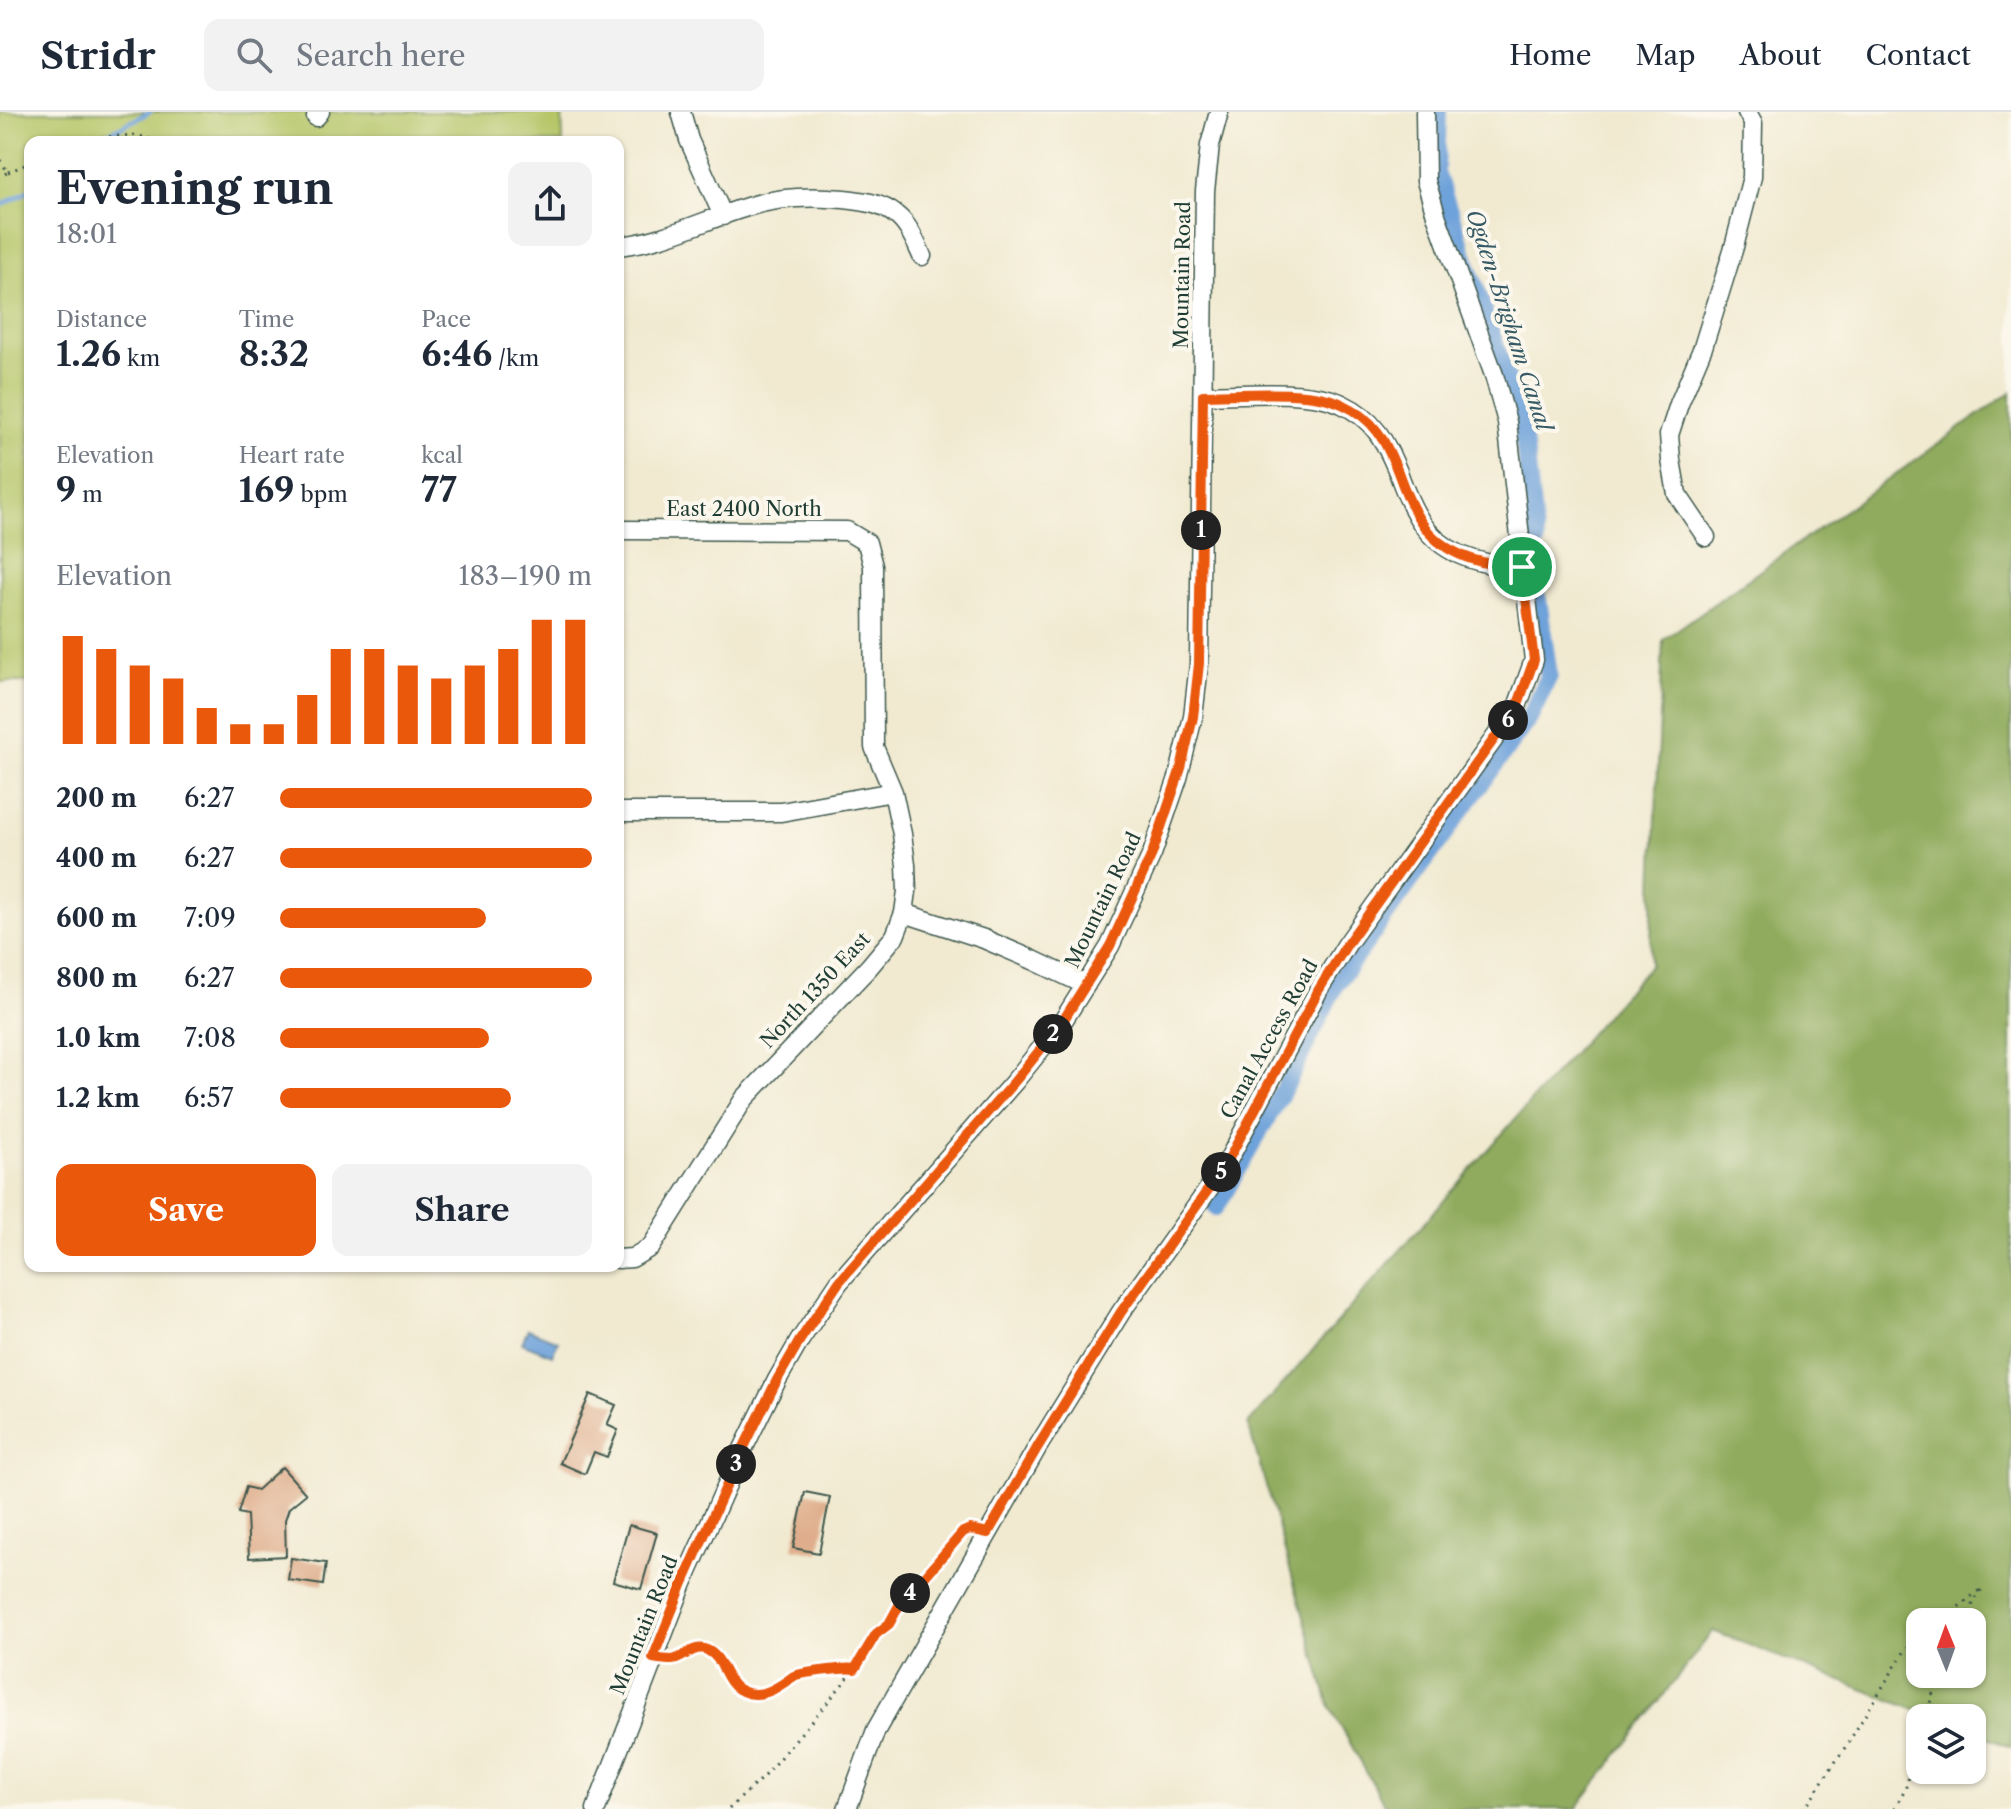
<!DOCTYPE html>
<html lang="en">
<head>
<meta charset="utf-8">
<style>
	:root { --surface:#fff; --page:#f2f2f3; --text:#1f2937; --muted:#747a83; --line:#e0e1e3; --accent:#ea580c }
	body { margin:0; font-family:"Libre Caslon Text",serif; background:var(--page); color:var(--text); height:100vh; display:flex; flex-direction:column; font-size:30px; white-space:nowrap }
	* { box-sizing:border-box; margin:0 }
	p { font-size:26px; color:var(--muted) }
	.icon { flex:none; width:44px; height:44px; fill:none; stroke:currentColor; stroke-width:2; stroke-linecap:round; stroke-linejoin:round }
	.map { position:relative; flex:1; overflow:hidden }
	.details { position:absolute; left:24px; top:24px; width:600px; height:1136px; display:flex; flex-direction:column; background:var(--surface); border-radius:16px; box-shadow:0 2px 6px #0004 }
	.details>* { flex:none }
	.needle { width:52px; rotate:359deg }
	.fabs { position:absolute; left:1906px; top:1496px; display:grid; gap:16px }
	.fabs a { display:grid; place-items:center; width:80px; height:80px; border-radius:16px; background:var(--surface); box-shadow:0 2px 6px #0004; font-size:40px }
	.pin { position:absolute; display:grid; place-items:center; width:68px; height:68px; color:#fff; margin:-34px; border:4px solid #fff; border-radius:50%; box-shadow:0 2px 8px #0007 }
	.km { position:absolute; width:40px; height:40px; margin:-20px; border-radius:50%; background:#222; color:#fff; font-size:22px; line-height:40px; text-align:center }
	.round { display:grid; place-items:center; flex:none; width:84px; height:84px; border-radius:16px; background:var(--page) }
	.overview { display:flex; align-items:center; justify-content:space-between; height:136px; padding:0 32px }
	h1 { font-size:44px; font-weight:800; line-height:60px }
	.figures { display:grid; grid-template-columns:repeat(3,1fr); gap:12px; height:136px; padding:8px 32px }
	.figures div { display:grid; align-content:center }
	.figures b { font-size:34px; font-weight:800 }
	.figures small { font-size:22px; font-weight:400 }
	.figures p { font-size:22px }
	.chart { height:224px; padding:16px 32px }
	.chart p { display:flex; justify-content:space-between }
	.chart svg { width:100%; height:144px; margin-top:8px; stroke:var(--accent); stroke-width:6 }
	.action { display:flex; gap:16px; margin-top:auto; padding:16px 32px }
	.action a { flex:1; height:92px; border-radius:16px; background:var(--accent); color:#fff; font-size:32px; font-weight:800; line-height:92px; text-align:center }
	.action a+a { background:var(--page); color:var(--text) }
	ul { padding:0 32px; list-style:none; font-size:26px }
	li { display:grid; grid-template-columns:128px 96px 1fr; align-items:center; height:60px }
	li i { height:20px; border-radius:10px; background:var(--accent) }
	header { display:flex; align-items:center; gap:48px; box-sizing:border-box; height:112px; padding:0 40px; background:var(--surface); border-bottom:2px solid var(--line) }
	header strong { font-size:38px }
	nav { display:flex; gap:44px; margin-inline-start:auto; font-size:28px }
	.search { width:560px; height:72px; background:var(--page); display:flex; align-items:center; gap:20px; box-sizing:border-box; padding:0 28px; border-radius:16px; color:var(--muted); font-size:30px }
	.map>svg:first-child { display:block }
	.green { fill:#b6c669; stroke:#6a824e; stroke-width:2 }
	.forest { fill:#90ab5d; stroke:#587448; stroke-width:2; fill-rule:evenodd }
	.water { fill:#6ea2da; stroke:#467087; stroke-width:2 }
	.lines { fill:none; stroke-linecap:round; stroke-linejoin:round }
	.stream { stroke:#6ea2da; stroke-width:5 }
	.canal { stroke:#6ea2da; stroke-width:18 }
	.building { fill:#dfad8b }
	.minor-casing { stroke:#3e574c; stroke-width:21 }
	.path { stroke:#3e574c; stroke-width:3; stroke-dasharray:2 6; stroke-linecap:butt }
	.minor { stroke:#fff; stroke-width:18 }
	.route-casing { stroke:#fff; stroke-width:16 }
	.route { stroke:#ea580c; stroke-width:10 }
	.labels { text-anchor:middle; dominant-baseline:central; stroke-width:8; stroke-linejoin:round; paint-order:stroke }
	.street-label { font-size:20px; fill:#1f3d34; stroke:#fbf7ec }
	.water-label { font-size:22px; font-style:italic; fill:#375b66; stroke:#fbf7ec }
</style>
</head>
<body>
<header>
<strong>Stridr</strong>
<div class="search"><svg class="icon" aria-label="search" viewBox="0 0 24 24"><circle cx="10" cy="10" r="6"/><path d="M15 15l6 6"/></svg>Search here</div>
<nav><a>Home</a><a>Map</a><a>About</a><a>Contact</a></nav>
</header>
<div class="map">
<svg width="2011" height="1697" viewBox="0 0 2011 1697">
	<rect width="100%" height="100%" fill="#fbf7ec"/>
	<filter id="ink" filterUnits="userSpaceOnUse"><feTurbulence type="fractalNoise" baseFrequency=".0125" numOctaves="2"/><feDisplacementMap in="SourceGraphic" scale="16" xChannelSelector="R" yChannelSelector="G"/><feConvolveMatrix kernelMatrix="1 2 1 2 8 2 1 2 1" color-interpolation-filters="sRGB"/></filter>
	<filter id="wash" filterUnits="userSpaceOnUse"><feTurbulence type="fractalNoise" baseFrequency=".006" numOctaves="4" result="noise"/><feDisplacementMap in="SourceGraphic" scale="32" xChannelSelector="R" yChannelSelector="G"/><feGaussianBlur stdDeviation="1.8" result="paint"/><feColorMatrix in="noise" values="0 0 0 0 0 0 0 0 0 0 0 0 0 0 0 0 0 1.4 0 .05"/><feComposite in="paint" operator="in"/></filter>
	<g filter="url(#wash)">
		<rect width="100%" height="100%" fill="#f1ead1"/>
		<path class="green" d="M 0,0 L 562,0 L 563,30 L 30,30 L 30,570 L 0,570 Z"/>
		<path class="forest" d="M 2011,280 L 2011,1635 L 1972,1620 L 1972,1606 L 1936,1606 L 1713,1519 L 1576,1697 L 1387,1697 L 1330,1595 L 1248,1312 L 1650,853 L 1663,528 ZM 1920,1510 L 1972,1510 L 1972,1562 L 1920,1562 Z"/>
		<path class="water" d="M 528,1217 L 558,1229 L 552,1243 L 522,1231 Z"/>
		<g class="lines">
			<path class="stream" d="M 95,30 L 103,24 L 150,0
				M 0,94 L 30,78"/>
			<path class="canal" d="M 1438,0 L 1436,61 L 1522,310 L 1536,431
				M 1216,1095 L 1286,973 L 1335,873 L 1530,604 L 1549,564 L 1538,487"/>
		</g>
		<g id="blocks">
			<path class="building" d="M 590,1282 L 616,1293 L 607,1313 L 618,1318 L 607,1345 L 594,1340 L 585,1362 L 560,1351 Z
				M 282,1355 L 306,1382 L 289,1396 L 285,1408 L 286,1444 L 249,1446 L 247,1403 L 238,1401 L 246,1375 L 257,1378 Z
				M 805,1380 L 830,1385 L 819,1441 L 793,1436 Z
				M 629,1413 L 657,1421 L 641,1477 L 613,1469 Z
				M 291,1446 L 326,1451 L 323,1473 L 288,1468 Z"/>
		</g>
	</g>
	<g filter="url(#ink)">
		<use href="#blocks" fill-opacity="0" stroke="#3e574c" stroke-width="2"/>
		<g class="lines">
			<defs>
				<path id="minor" d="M 681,0 L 689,28 L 723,104
					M 316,5 L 320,0
					M 618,134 C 663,130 704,108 747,95 C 777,85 813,84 844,87 C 863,89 881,91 896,103 C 909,113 915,129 922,144
					M 1203,283 C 1240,283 1310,276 1342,292 C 1374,307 1385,329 1398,360 C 1404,377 1411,395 1421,410 C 1443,444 1484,454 1522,455
					M 618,418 L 847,419 L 867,431 L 873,454 L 874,635 L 893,680 L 902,722 L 906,753 L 907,779 L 904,801 L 895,824 L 869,855 L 744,987 L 651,1135 L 632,1146 L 618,1147
					M 1706,425 L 1677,382 L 1671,348 L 1669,323 L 1679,292 L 1703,235 L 1734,135 L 1752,65 L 1753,11 L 1747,0
					M 618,700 L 781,700 L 893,680
					M 904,801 L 984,827 L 1033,848 L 1086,873
					M 596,1697 L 683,1471 L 742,1339 L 777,1268 L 800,1228 L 839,1170 L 1015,969 L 1061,912 L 1110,834 L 1152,742 L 1178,666 L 1193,605 L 1199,552 L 1205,79 L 1210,33 L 1219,0
					M 847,1697 L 876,1618 L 1037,1336 L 1121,1200 L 1225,1054 L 1318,879 L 1347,832 L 1517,595 L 1534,548 L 1507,310 L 1494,263 L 1436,103 L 1426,69 L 1425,0"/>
			</defs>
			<use href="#minor" class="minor-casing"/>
			<path class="path" d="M 78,30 L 87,26 L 136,23 L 162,30
				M 0,48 L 8,60 L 0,65
				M 8,60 L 30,51
				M 1940,1510 L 1982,1476 L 1963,1510
				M 673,1548 C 686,1543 693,1535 709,1539 L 733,1573 L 744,1581 L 760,1582 L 790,1568 L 795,1563 L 822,1560 L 833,1556 L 855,1557
				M 1926,1606 L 1938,1562
				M 729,1697 L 764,1664 L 827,1591 L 855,1557 L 876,1522 L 889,1512 L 901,1490 L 915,1476 L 963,1420 L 969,1417
				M 1804,1697 L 1848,1631 L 1906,1537 L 1920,1526
				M 1895,1697 L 1905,1678 L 1920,1626"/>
			<use href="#minor" class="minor"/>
		</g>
	</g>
	<g class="lines" filter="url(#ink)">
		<defs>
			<path id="route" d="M 1203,283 C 1240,283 1310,276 1342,292 C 1375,307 1385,328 1398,360 C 1404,377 1411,395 1421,410 C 1443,444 1484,454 1522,455 L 1534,548 L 1517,595 L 1347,832 L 1318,879 L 1225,1054 L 1121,1200 L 1037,1336 L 988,1421 L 970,1417 L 963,1420 L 915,1476 L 901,1490 L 889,1512 L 876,1522 L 855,1557 C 846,1555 800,1561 794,1564 C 782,1572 770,1582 755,1582 C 722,1580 729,1549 707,1538 C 693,1532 684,1547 672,1548 C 666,1548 659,1547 653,1546 L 683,1471 L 742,1339 L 777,1268 L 800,1228 L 839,1170 L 1015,969 L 1061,912 L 1110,834 L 1152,742 L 1181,656 L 1193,605 L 1199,552 Z"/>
		</defs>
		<use href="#route" class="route-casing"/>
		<use href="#route" class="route"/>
	</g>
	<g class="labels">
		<g class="street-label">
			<text transform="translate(1182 163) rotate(-89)">Mountain Road</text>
			<text x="744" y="397">East 2400 North</text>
			<text transform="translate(1103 788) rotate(-64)">Mountain Road</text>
			<text transform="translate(815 878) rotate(-47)">North 1350 East</text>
			<text transform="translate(1269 927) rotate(-61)">Canal Access Road</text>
			<text transform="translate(644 1513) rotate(-68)">Mountain Road</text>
		</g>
		<g class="water-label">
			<text transform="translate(1509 208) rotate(72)">Ogden-Brigham Canal</text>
		</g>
	</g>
</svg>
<div class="fabs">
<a><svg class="needle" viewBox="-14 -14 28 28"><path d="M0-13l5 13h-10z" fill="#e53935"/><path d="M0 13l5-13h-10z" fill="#747a83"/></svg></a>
<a><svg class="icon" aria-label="layers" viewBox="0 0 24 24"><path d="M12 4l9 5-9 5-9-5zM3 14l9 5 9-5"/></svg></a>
</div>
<div class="pin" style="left:1522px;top:455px;background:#1e9e55"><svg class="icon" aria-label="arrive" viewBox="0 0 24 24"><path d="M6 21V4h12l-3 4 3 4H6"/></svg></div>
<b class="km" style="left:1201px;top:418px">1</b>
<b class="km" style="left:1053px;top:922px">2</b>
<b class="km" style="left:736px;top:1352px">3</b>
<b class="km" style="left:910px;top:1481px">4</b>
<b class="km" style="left:1221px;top:1060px">5</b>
<b class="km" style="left:1508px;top:608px">6</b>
<section class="details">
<div class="overview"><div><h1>Evening run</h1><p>18:01</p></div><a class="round"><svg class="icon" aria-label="share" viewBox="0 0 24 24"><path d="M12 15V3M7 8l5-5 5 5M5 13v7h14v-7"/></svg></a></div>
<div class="figures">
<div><p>Distance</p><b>1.26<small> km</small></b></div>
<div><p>Time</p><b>8:32</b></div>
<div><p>Pace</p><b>6:46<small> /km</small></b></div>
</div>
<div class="figures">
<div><p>Elevation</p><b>9<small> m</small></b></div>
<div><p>Heart rate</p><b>169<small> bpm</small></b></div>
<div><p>kcal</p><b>77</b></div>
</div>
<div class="chart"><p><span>Elevation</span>183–190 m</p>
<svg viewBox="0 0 160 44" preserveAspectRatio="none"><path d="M5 44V11M15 44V15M25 44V20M35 44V24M45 44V33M55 44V38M65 44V38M75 44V29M85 44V15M95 44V15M105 44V20M115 44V24M125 44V20M135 44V15M145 44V6M155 44V6"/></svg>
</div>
<ul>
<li><b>200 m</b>6:27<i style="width:100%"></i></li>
<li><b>400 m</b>6:27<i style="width:100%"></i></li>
<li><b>600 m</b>7:09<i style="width:66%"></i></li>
<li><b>800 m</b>6:27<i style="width:100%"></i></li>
<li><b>1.0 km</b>7:08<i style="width:67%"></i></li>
<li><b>1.2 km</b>6:57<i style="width:74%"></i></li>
</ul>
<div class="action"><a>Save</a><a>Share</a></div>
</section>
</div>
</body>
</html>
